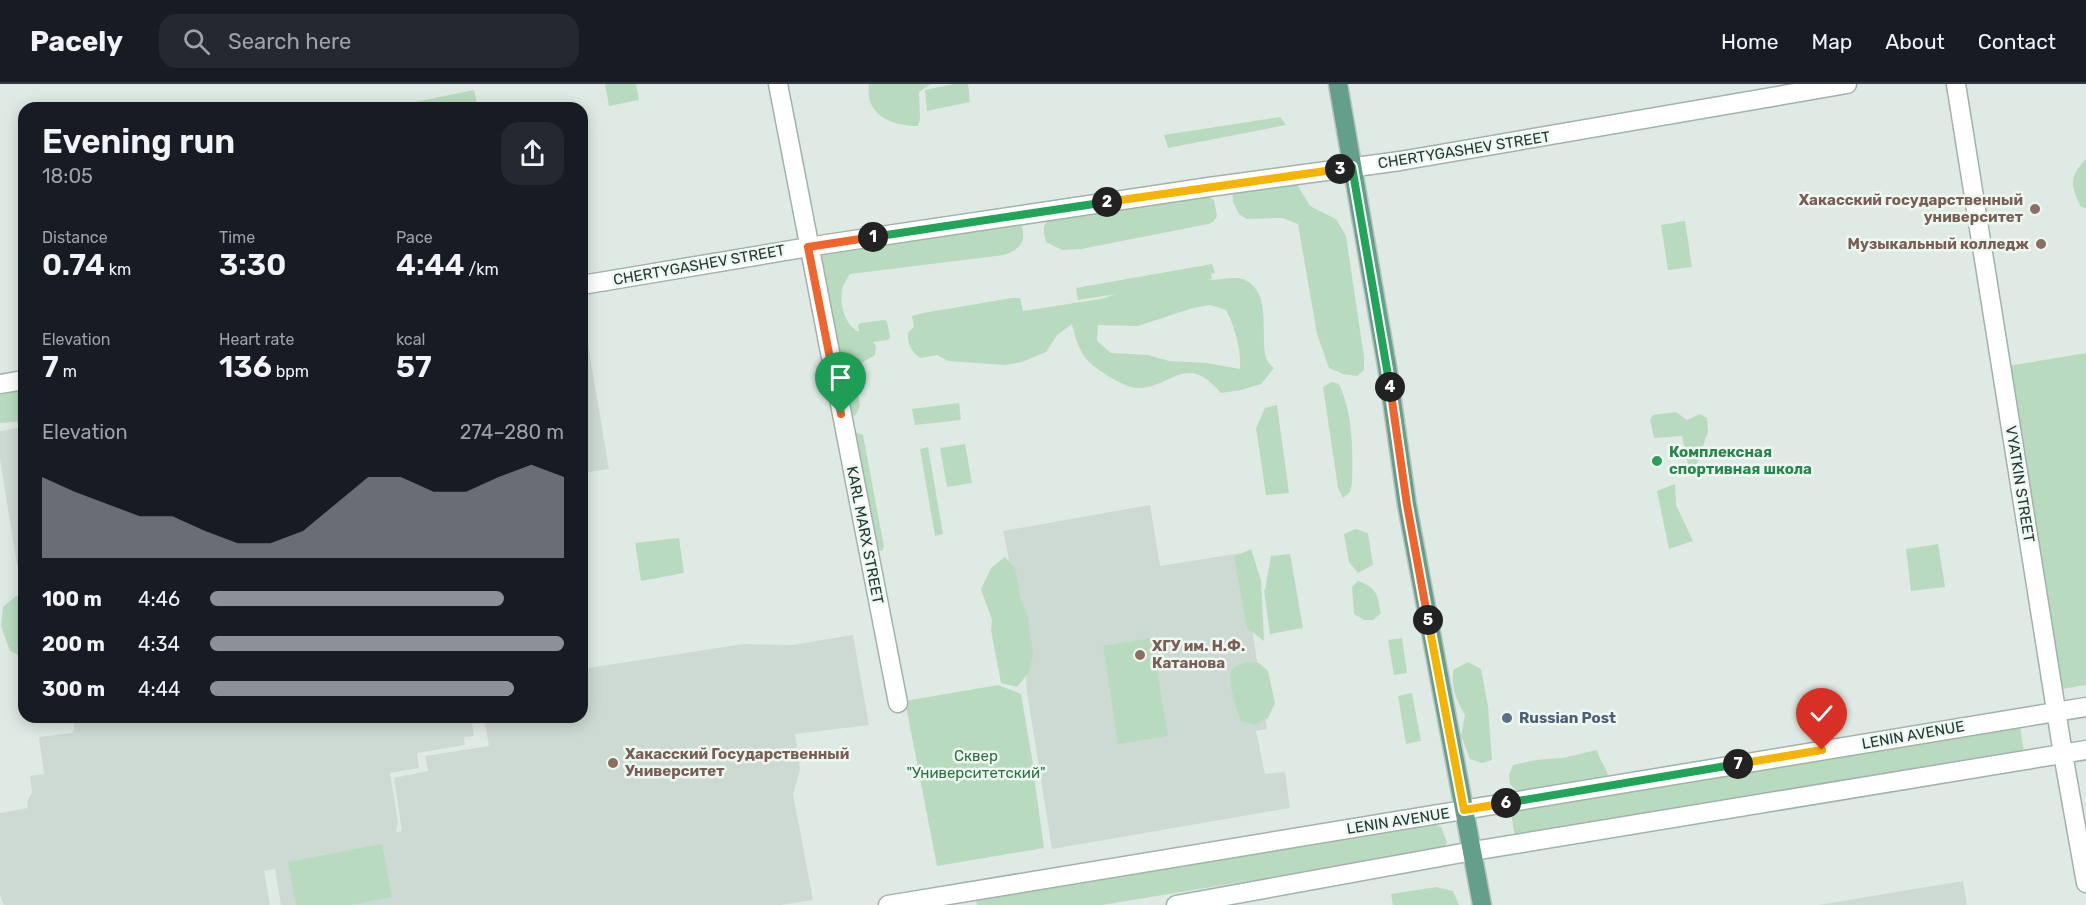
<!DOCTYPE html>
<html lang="en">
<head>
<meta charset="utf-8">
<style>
	:root { --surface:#171b24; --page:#242831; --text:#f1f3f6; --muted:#9ea1a6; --line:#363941; --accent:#8c9099 }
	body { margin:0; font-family:Rubik,sans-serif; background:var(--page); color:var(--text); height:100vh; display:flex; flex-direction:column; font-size:22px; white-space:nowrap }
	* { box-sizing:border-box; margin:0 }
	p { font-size:20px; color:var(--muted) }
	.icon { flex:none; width:33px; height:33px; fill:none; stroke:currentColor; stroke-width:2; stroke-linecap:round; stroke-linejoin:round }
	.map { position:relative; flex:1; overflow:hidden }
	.drawer { position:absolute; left:18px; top:18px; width:570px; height:621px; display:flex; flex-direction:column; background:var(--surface); border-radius:18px; box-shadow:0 3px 15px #0003 }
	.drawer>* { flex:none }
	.pin { position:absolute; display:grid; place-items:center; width:51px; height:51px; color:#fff; margin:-62px -26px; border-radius:50% 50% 50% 0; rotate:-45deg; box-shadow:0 0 6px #0007 }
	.pin .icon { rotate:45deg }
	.km { position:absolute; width:30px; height:30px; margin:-15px; border-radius:50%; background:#222; color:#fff; font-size:16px; line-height:30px; text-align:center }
	.round { display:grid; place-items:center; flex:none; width:63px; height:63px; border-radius:18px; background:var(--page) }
	.headline { display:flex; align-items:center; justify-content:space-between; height:102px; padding:0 24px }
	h1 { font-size:33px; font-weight:600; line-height:45px }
	.metrics { display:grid; grid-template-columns:repeat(3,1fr); gap:9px; height:102px; padding:6px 24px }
	.metrics div { display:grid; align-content:center }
	.metrics b { font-size:30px; font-weight:600 }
	.metrics small { font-size:16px; font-weight:400 }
	.metrics p { font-size:16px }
	.chart { height:168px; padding:12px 24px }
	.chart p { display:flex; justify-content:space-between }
	.chart svg { width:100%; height:108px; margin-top:6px; fill:var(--accent); opacity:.7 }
	ul { padding:0 24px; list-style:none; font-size:20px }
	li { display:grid; grid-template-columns:96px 72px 1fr; align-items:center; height:45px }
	li i { height:15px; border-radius:8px; background:var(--accent) }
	header { display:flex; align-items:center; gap:36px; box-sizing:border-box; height:84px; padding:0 30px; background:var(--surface); border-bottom:2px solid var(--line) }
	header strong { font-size:28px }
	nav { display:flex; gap:33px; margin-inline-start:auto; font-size:21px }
	.search { width:420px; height:54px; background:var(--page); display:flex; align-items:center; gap:15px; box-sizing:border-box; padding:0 21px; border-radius:18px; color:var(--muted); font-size:22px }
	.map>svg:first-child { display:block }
	.built { fill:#cddad3 }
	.green { fill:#b8dbbf; fill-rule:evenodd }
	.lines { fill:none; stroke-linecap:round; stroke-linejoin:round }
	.minor-casing { stroke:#a2b1ab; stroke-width:21 }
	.major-casing { stroke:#bcc4c1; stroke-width:21 }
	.minor { stroke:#fff; stroke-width:18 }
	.major { stroke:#649f8c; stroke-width:18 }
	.split-1-casing { stroke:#fff; stroke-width:12 }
	.split-2-casing { stroke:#fff; stroke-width:12 }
	.split-3-casing { stroke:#fff; stroke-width:12 }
	.split-4-casing { stroke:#fff; stroke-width:12 }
	.split-5-casing { stroke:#fff; stroke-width:12 }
	.split-6-casing { stroke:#fff; stroke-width:12 }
	.split-7-casing { stroke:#fff; stroke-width:12 }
	.split-8-casing { stroke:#fff; stroke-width:12 }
	.split-1 { stroke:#f0652b; stroke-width:8 }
	.split-2 { stroke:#22a559; stroke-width:8 }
	.split-3 { stroke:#f5b400; stroke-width:8 }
	.split-4 { stroke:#22a559; stroke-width:8 }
	.split-5 { stroke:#f0652b; stroke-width:8 }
	.split-6 { stroke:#f5b400; stroke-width:8 }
	.split-7 { stroke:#22a559; stroke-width:8 }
	.split-8 { stroke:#f5b400; stroke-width:8 }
	.education-dot { fill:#8d6e63; stroke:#eff7f2; stroke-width:2 }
	.leisure-dot { fill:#2e9e5b; stroke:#eff7f2; stroke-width:2 }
	.service-dot { fill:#5c6f8a; stroke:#eff7f2; stroke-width:2 }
	.labels { text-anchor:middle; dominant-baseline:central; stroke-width:5; stroke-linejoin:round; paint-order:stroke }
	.street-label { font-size:15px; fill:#203931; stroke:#eff7f2 }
	.education-label { font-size:15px; font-weight:bold; fill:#785e54; stroke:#eff7f2; text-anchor:end }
	.leisure-label { font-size:15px; font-weight:bold; fill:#27864d; stroke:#eff7f2; text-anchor:start }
	.service-label { font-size:15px; font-weight:bold; fill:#4e5e75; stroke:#eff7f2; text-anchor:start }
	.park-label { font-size:15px; fill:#2c6f42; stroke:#eff7f2 }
</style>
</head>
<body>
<header>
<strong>Pacely</strong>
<div class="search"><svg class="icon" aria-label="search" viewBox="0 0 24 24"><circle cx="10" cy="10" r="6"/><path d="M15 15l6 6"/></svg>Search here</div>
<nav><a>Home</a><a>Map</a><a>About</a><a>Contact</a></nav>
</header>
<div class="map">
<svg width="2086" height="821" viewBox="0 0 2086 821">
	<rect width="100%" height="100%" fill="#dfeae4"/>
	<path class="built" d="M 582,249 L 586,249 L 609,385 L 582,389 Z
		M 24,343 L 24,480 L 17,481 L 0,375 L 0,347 Z
		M 1150,421 L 1160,482 L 1241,469 L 1267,645 L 1256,647 L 1265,690 L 1285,688 L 1290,724 L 1052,765 L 1027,608 L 1021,534 L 1003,447 Z
		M 853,551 L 869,641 L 795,650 L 800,686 L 793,710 L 813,816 L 781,821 L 281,821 L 275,785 L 264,787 L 270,821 L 4,821 L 0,812 L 0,729 L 28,724 L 27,718 L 32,708 L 30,692 L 44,690 L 39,653 L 72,649 L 74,645 L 73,633 L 471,633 L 474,652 L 464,653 L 465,661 L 417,669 L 419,684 L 390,689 L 398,738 L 396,748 L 402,747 L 394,694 L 428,687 L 425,672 L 489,662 L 484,633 L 582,633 L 582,585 L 743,560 L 792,561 Z
		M 1963,797 L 1967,821 L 1819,821 L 1908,806 Z"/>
	<path class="green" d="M 605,0 L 636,0 L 639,16 L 609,22 Z
		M 869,0 L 931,0 L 919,8 L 920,35 L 918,42 C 892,42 864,31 869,0 Z
		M 954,0 L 968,0 L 970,18 L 927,27 L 925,6 Z
		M 474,6 L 478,24 L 411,24 L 410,19 Z
		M 1280,33 L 1286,41 L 1168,64 L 1164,51 Z
		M 2086,75 L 2086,124 L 2081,123 C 2070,101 2069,93 2086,75 Z
		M 1295,97 L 1310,122 L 1336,135 L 1346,152 L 1364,273 L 1364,286 L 1357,292 L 1343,290 L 1329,284 L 1317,250 L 1298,140 L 1283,134 L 1247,135 L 1239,130 L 1233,118 L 1232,102 Z
		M 1203,109 L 1214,116 L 1217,132 L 1213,138 L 1208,140 L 1081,165 L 1062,166 L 1046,158 C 1043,147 1042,141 1051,133 Z
		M 1020,136 C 1027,156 1023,164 1004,171 L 850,190 C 847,195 842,202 842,208 C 840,223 845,241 859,248 L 858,241 L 861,239 L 884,236 L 887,237 L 890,253 L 888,256 L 873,258 L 876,262 L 875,271 L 853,284 L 860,322 L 855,332 L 846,329 L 818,169 Z
		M 1685,137 L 1692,183 L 1668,186 L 1661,141 Z
		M 1212,180 L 1215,189 L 1211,190 L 1212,195 L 1207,196 C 1219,197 1234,191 1245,196 C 1272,209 1260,249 1266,274 C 1267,278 1271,281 1274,284 L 1261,300 L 1241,306 L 1221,309 C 1185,267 1173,304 1137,304 C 1125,304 1097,286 1089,278 C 1079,268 1075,252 1072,240 L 1057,251 L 1046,268 L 1022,278 L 1004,281 L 948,277 L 937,271 L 920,274 C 911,267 907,259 908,248 L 914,243 L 912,232 L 923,229 L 1012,214 L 1020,214 L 1023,227 L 1101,215 L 1116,210 L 1078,216 L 1076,204 ZM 1210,221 L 1226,226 C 1235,244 1241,264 1240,285 L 1207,279 L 1169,277 L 1148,271 L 1111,269 L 1097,257 L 1098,241 L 1138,242 L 1193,224 Z
		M 2086,269 L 2086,601 L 2062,605 L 2008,282 Z
		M 1332,298 L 1339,300 C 1353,329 1353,367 1352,399 L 1350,408 L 1343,414 L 1338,404 L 1323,303 Z
		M 24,303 L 24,337 L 0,339 L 0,311 Z
		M 959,319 L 961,336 L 915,341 L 912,325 Z
		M 1277,321 L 1289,409 L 1266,411 L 1256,344 L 1265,324 Z
		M 1676,328 L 1687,336 L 1700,330 L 1707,334 L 1708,348 L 1697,379 L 1696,389 L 1693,393 L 1690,390 L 1682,352 L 1654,354 L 1650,336 L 1653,331 Z
		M 854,348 L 863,351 L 884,463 L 882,467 L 876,466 Z
		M 965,360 L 972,399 L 947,403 L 940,364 Z
		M 928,363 L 943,450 L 935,452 L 920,365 Z
		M 1675,400 L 1676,421 L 1693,457 L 1669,465 L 1657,407 Z
		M 1356,445 L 1368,449 L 1373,481 L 1358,489 L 1349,478 L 1344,450 Z
		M 679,454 L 684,489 L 641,497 L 635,459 Z
		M 1938,460 L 1945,503 L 1911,507 L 1906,465 Z
		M 1251,465 L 1261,496 L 1264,557 L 1247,544 L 1234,473 Z
		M 1290,470 L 1303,544 L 1270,550 L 1264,506 L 1265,506 L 1271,472 Z
		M 1005,473 L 1015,484 L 1021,516 L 1028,533 L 1033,570 L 1029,588 L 1017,603 L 1001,599 L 991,546 L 992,536 L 981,505 L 991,484 Z
		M 1358,497 C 1377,504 1377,509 1381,529 L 1373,536 L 1364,536 L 1354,530 L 1352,503 Z
		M 24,510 L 24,572 L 21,572 L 10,567 L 1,542 L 3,523 L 16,512 Z
		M 1152,554 L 1168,652 L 1118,660 L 1103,562 Z
		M 1402,554 L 1407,589 L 1394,591 L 1388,556 Z
		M 1247,578 L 1259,579 L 1268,587 L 1275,619 L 1268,634 L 1254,641 L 1241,637 C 1237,626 1228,599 1231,588 C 1233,581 1241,580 1247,578 Z
		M 1468,578 L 1481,585 L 1488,622 L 1492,676 L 1482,679 L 1470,675 L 1461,652 L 1465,631 C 1455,613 1452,606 1453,586 Z
		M 998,601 L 1021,610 L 1035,692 L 1034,693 L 1044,764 L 937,782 L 905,617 Z
		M 1412,609 L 1421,657 L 1406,660 L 1398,612 Z
		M 2019,636 L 2024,668 L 1515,753 L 1510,724 Z
		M 1597,666 C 1599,676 1606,682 1608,692 L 1529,706 L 1516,706 L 1510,700 L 1509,691 L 1513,681 L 1536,676 L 1562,674 Z
		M 1433,739 L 1441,743 L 1447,758 L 1445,762 L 1436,766 L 1102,821 L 977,821 L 976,816 L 989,811 Z
		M 382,760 L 392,813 L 351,821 L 296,821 L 288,778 Z
		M 1436,803 L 1453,807 L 1459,821 L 1393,821 L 1391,810 Z"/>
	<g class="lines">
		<defs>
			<path id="minor" d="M 778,0 L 898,619
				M 1956,0 L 2063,670 L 2086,799
				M 582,201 L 827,160 L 1209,103 L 1400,77 L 1847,0
				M 0,300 L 24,296
				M 888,821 L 2086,623
				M 1176,821 L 1473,767 L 2086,666"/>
			<path id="major" d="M 1338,0 L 1387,282 L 1407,421 L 1482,821"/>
		</defs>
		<use href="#minor" class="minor-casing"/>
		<use href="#major" class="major-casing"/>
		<use href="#minor" class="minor"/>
		<use href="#major" class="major"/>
	</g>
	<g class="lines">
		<defs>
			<path id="split-1" d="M 841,330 L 808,163 L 873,153"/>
			<path id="split-2" d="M 873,153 L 1107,118"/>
			<path id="split-3" d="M 1107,118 L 1340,85"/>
			<path id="split-4" d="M 1340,85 L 1352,83 L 1390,303"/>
			<path id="split-5" d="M 1390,303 L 1407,421 L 1428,536"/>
			<path id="split-6" d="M 1428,536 L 1464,726 L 1506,719"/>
			<path id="split-7" d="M 1506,719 L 1738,680"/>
			<path id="split-8" d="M 1738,680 L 1822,666"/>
		</defs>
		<use href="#split-1" class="split-1-casing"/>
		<use href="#split-2" class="split-2-casing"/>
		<use href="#split-3" class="split-3-casing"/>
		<use href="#split-4" class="split-4-casing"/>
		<use href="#split-5" class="split-5-casing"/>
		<use href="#split-6" class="split-6-casing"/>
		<use href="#split-7" class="split-7-casing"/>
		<use href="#split-8" class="split-8-casing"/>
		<use href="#split-1" class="split-1"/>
		<use href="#split-2" class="split-2"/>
		<use href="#split-3" class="split-3"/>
		<use href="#split-4" class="split-4"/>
		<use href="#split-5" class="split-5"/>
		<use href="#split-6" class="split-6"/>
		<use href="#split-7" class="split-7"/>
		<use href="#split-8" class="split-8"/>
	</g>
	<g class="education-dot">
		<circle cx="2035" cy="125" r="6"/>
		<circle cx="2041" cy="160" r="6"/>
		<circle cx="1140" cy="571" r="6"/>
		<circle cx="613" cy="679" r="6"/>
	</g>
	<circle class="leisure-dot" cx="1657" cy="377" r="6"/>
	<circle class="service-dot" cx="1507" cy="634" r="6"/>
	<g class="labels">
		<g class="street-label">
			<text transform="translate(1464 66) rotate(-9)">CHERTYGASHEV STREET</text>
			<text transform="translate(699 181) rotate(-10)">CHERTYGASHEV STREET</text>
			<text transform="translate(2020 400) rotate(81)">VYATKIN STREET</text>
			<text transform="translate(865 451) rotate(79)">KARL MARX STREET</text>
			<text transform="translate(1913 651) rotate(-10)">LENIN AVENUE</text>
			<text transform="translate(1398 737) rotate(-9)">LENIN AVENUE</text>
		</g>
		<g class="education-label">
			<text x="2023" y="116">Хакасский государственный<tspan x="2023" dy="17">университет</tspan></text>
			<text x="2029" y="160">Музыкальный колледж</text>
			<text x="1152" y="562" text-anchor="start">ХГУ им. Н.Ф.<tspan x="1152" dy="17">Катанова</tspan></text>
			<text x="625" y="670" text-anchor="start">Хакасский Государственный<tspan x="625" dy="17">Университет</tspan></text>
		</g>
		<g class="leisure-label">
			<text x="1669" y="368">Комплексная<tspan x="1669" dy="17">спортивная школа</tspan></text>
		</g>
		<g class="service-label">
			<text x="1519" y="634">Russian Post</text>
		</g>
		<g class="park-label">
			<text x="976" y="672">Сквер<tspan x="976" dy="17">"Университетский"</tspan></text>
		</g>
	</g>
</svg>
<div class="pin" style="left:841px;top:330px;background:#1e9e55"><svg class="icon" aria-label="arrive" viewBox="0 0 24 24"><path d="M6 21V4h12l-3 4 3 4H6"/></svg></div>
<div class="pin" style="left:1822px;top:666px;background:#d93025"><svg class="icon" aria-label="check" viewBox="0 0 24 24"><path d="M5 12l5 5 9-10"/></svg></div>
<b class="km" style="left:873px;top:153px">1</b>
<b class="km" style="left:1107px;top:118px">2</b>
<b class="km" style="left:1340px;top:85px">3</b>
<b class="km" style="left:1390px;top:303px">4</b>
<b class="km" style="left:1428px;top:536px">5</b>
<b class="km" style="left:1506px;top:719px">6</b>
<b class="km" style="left:1738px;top:680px">7</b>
<section class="drawer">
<div class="headline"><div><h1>Evening run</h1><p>18:05</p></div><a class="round"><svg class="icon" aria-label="share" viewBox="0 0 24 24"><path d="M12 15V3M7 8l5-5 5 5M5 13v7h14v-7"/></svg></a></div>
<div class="metrics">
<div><p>Distance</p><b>0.74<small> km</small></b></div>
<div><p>Time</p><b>3:30</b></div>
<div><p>Pace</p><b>4:44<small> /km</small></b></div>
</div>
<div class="metrics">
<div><p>Elevation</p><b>7<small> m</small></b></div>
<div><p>Heart rate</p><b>136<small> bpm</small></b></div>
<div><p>kcal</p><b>57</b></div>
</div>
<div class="chart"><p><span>Elevation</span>274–280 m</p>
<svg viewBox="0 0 160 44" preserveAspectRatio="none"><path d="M0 44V11L10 17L20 22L30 27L40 27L50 33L60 38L70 38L80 33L90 22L100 11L110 11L120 17L130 17L140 11L150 6L160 11V44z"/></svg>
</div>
<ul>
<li><b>100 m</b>4:46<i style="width:83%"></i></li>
<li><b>200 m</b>4:34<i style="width:100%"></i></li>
<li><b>300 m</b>4:44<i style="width:86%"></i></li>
</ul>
</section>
</div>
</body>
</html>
